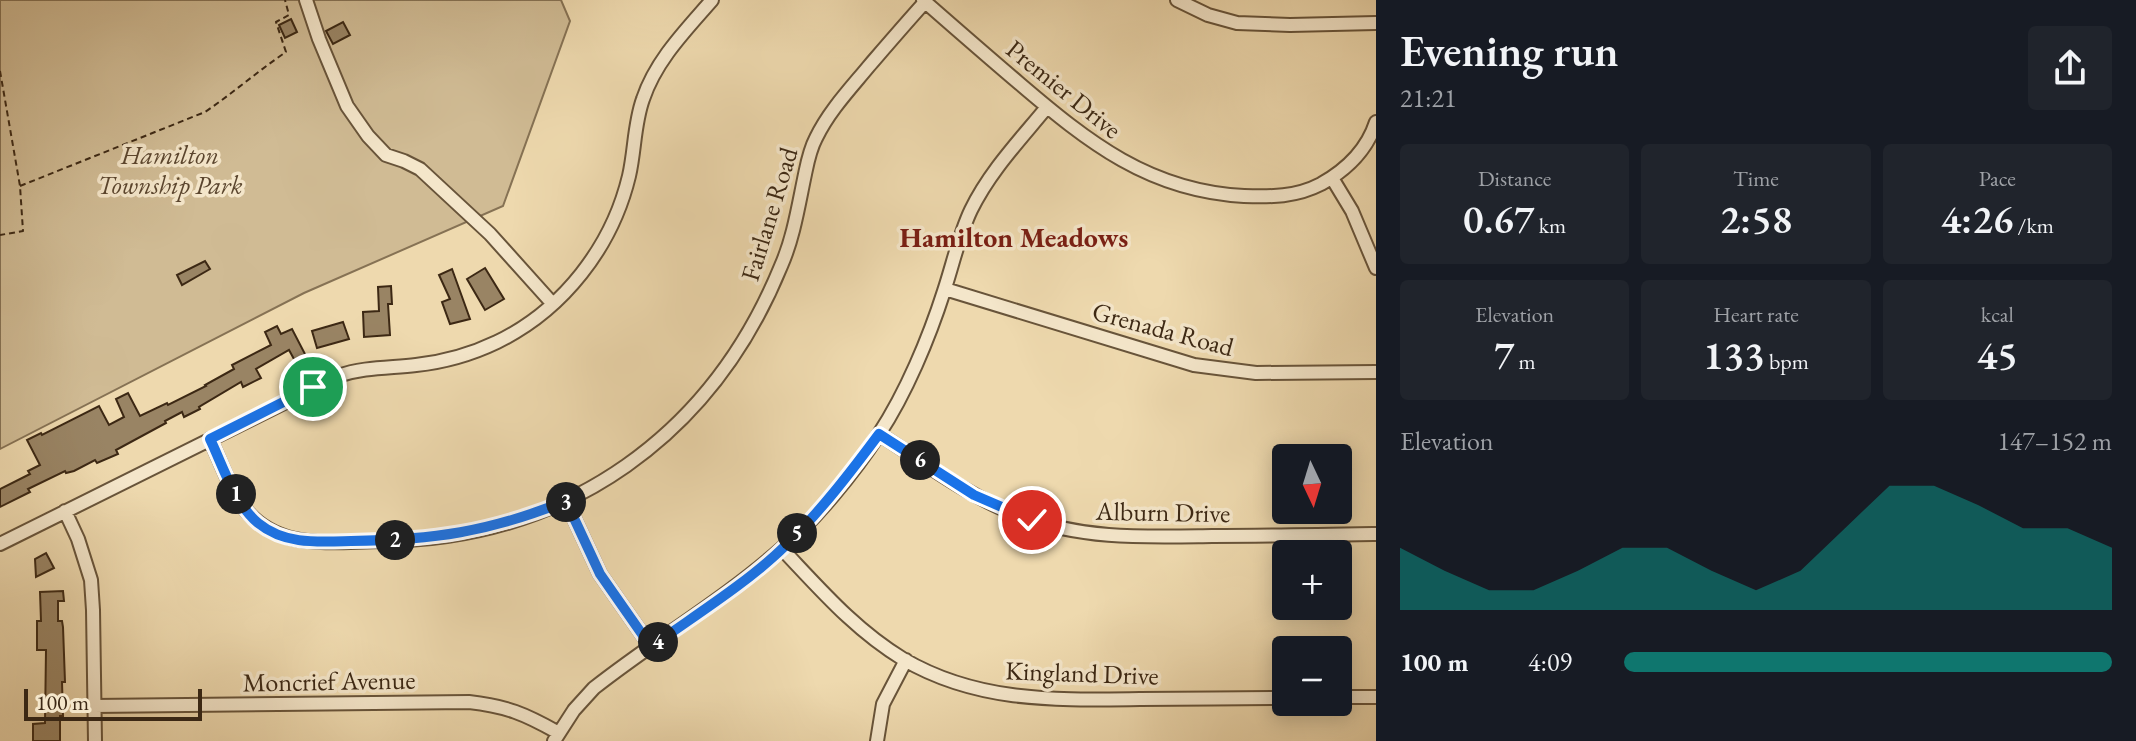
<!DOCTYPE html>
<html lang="en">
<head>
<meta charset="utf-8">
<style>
	:root { --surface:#171b24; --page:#20242c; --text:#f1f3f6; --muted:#9ea1a6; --accent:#0f766e }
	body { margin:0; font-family:"EB Garamond",serif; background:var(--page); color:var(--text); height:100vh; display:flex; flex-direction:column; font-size:30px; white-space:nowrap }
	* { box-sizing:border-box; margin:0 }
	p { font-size:26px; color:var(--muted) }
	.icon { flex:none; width:44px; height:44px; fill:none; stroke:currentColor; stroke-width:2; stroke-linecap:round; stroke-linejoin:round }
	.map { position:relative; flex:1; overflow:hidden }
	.sheet { display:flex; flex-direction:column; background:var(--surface); width:760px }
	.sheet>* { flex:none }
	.needle { width:52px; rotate:176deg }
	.tools { position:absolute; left:1272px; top:444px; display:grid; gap:16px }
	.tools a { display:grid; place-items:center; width:80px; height:80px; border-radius:8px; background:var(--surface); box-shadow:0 4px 20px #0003; font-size:40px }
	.scale { position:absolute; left:24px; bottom:20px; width:178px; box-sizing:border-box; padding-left:8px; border:4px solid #3c2814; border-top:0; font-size:22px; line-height:28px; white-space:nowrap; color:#3c2814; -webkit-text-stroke:6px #f4e6ca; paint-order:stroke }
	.pin { position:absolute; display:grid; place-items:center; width:68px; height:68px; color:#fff; margin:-34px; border:4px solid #fff; border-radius:50%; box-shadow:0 2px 8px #0007 }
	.km { position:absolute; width:40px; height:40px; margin:-20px; border-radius:50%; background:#222; color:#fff; font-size:22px; line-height:40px; text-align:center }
	.round { display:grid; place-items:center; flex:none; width:84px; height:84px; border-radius:8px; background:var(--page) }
	.headline { display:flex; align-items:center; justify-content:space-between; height:136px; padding:0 24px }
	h1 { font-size:44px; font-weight:600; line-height:60px }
	.figures { display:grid; grid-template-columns:repeat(3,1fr); gap:12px; height:136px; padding:8px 24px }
	.figures div { display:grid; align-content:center; border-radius:8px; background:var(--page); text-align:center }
	.figures b { font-size:40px; font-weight:600 }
	.figures small { font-size:22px; font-weight:400 }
	.figures p { font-size:22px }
	.chart { height:224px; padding:16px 24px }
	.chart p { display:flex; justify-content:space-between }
	.chart svg { width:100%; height:144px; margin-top:8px; fill:var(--accent); opacity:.7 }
	ul { padding:0 24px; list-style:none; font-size:26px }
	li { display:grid; grid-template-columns:128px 96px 1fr; align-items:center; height:60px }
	li i { height:20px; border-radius:10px; background:var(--accent) }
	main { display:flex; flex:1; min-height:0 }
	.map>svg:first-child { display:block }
	.green { fill:#d0bb94; stroke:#867254; stroke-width:2 }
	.building { fill:#998464; stroke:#3c2814; stroke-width:2 }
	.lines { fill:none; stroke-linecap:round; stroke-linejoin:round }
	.minor-casing { stroke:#68543a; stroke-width:16 }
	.path { stroke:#3c2814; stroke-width:2; stroke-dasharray:6 4; stroke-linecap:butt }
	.minor { stroke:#f4e6ca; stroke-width:12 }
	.route-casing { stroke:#fff; stroke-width:16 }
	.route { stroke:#1a73e8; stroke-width:10 }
	.labels { text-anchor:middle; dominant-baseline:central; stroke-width:7; stroke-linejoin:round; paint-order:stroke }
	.street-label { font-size:26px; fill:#3c2814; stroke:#f4e6ca }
	.park-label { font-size:26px; font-style:italic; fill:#5a452e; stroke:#f4e6ca }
	.neighbourhood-label { font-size:28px; font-weight:bold; fill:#7a1f14; stroke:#f4e6ca }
</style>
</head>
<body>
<main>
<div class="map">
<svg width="1376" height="741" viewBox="0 0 1376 741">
	<rect width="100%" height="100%" fill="#eed9ae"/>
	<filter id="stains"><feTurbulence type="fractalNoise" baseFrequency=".0025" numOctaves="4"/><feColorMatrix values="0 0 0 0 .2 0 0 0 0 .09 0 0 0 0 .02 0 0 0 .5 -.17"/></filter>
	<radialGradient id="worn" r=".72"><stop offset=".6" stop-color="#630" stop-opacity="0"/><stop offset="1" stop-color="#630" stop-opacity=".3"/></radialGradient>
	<path class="green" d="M 0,0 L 561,0 L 570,21 L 503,206 L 304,293 L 0,449 Z"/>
	<path class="building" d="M 291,19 L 297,32 L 285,38 L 279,25 Z
		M 343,22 L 350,35 L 333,44 L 326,31 Z
		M 205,261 L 210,269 L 182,285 L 177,275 Z
		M 485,268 L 504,299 L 485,310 L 467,279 Z
		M 452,269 L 470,319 L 450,324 L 442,302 L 450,299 L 439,275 Z
		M 391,286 L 392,304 L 388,304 L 390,335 L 364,337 L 363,312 L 379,311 L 378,287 Z
		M 343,322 L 349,339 L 317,348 L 312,331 Z
		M 277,326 L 281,334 L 292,329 L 306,356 L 295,361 L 289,350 L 256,369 L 261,378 L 243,387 L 241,382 L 199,407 L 200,409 L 184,417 L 182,412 L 165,421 L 166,423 L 116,450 L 118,454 L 97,463 L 95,460 L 74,471 L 66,473 L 65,471 L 28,489 L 30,492 L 0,507 L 0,489 L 30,474 L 28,471 L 40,465 L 27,440 L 41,433 L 42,435 L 99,406 L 109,425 L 124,417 L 116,399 L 128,393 L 140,416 L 167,403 L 168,405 L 206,386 L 205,385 L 234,369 L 232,365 L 271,345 L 265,332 Z
		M 46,553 L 54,568 L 36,577 L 35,559 Z
		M 63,591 L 64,601 L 58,601 L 58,621 L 62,621 L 63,627 L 65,682 L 62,682 L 63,716 L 60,716 L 60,741 L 33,741 L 33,724 L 45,723 L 46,650 L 37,650 L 37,621 L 41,621 L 40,592 Z"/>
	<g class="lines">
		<defs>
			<path id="minor" d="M 306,0 L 319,39 L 347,106 L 368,136 L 386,155 L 404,161 L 420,169 L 490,234 L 552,303
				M 923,0 C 955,28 987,56 1020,84 C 1088,142 1149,191 1244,196 C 1271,197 1296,197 1321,184 C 1346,170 1367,150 1376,122
				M 1177,0 L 1208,15 L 1237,23 L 1290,25 L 1376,23
				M 1332,178 L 1352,211 L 1376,268
				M 945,289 L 1194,365 L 1256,373 L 1376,372
				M 879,434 C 925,463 969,497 1020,516 C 1083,540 1147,537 1212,536 C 1267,536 1321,535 1376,534
				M 210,439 C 220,460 228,484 241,504 C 276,553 332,541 385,541 C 569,538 712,435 781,266 C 793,239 798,208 804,179 C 807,165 809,151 816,138 C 829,111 850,89 869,66 C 888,44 906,23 925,2
				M 566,501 L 600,574 L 651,647
				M 65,511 L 78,539 L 91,580 L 93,610 L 95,741
				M 0,544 L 338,376 C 363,367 390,368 416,365 C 444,362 472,354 497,342 C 563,310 612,247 629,176 C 635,150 634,124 643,99 C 656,60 686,30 712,0
				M 782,549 C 820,589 855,630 903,659 C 978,703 1057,700 1140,699 C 1189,699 1237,698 1286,698
				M 1338,697 L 1376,697
				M 94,706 L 469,702 C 506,706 525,714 557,732
				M 554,741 L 574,710 L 594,688 C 655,640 722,601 780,550 C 815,520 854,473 879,434 C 906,393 929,338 944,291 C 953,264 959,235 971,210 C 990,171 1020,140 1047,107
				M 877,741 L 883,704 L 906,660"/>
		</defs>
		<use href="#minor" class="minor-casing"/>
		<path class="path" d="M 0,71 L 20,186 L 23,231 L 0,235
			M 20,186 L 205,112 C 233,93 258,71 286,52 L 276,22 L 289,15 L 285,0"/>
		<use href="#minor" class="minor"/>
	</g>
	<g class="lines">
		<defs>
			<path id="route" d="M 313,387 L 210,439 C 223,466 234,503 258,523 C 285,545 318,542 351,541 C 433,540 489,532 566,501 L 600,574 L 651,647 C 694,616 747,583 784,547 C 820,512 850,473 879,434 L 974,495 L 1032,520"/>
		</defs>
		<use href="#route" class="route-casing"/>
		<use href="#route" class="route"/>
	</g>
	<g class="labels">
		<g class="street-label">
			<text transform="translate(1064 89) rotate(39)">Premier Drive</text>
			<text transform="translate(769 214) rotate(-73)">Fairlane Road</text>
			<text transform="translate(1163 329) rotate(15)">Grenada Road</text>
			<text transform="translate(1163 512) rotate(1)">Alburn Drive</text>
			<text transform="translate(1082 673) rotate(2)">Kingland Drive</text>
			<text transform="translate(329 681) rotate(-1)">Moncrief Avenue</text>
		</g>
		<g class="park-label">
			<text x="170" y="155">Hamilton<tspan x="170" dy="30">Township Park</tspan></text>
		</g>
		<g class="neighbourhood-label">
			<text x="1014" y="237">Hamilton Meadows</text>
		</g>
	</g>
	<rect width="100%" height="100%" filter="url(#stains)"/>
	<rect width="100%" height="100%" fill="url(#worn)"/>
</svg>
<div class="tools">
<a><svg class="needle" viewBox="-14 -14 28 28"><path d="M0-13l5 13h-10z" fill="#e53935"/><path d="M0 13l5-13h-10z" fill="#9ea1a6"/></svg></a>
<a>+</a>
<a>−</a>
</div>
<div class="scale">100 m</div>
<div class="pin" style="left:313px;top:387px;background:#1e9e55"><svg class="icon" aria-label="arrive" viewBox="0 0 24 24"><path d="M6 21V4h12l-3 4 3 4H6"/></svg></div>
<div class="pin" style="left:1032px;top:520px;background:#d93025"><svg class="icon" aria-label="check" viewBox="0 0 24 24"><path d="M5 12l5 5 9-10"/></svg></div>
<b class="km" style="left:236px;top:494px">1</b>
<b class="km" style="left:395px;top:540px">2</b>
<b class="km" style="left:566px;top:502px">3</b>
<b class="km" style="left:658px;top:642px">4</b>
<b class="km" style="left:797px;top:533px">5</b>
<b class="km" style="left:920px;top:460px">6</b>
</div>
<section class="sheet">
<div class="headline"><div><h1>Evening run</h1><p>21:21</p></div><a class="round"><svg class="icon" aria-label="share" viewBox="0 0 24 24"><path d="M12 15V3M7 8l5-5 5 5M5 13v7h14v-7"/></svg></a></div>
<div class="figures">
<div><p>Distance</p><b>0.67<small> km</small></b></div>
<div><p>Time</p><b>2:58</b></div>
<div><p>Pace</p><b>4:26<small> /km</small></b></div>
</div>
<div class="figures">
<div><p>Elevation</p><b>7<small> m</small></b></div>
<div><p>Heart rate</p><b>133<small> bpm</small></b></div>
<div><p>kcal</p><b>45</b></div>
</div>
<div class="chart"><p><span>Elevation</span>147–152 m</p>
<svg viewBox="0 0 160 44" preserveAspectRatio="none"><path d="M0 44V25L10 32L20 38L30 38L40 32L50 25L60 25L70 32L80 38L90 32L100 19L110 6L120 6L130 12L140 19L150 19L160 25V44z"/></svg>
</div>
<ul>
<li><b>100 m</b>4:09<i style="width:100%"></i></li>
</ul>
</section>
</main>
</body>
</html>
